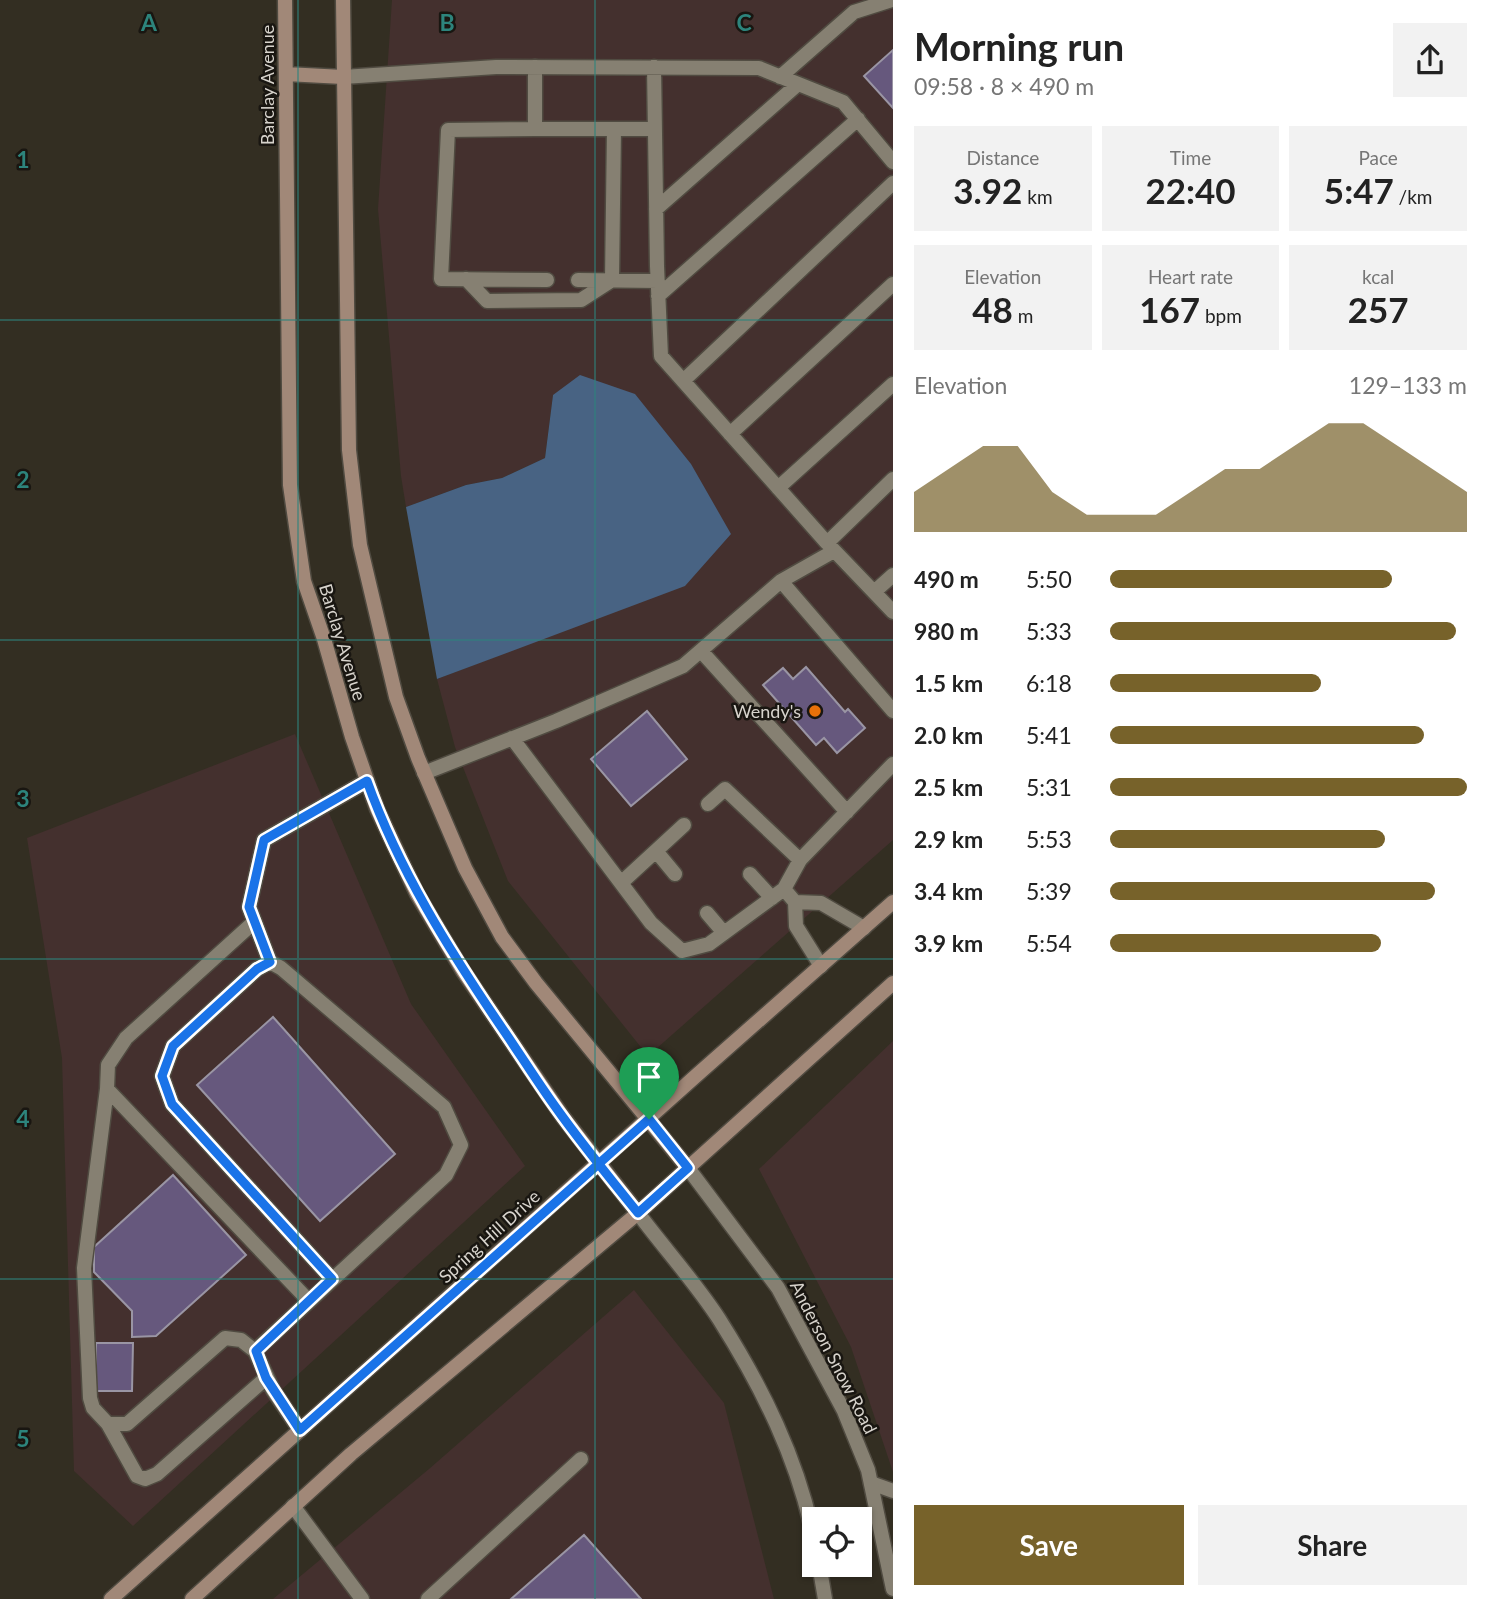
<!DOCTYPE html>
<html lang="en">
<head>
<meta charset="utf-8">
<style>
	:root { --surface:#fff; --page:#f2f2f2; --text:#222; --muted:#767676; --accent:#77622a }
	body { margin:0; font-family:Lato,sans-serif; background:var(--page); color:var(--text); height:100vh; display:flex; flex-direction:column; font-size:26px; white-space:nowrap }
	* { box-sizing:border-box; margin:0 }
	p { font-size:23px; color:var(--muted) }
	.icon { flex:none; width:38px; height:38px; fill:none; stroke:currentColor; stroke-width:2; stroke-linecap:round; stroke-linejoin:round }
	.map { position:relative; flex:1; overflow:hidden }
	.details { display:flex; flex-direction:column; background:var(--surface); width:595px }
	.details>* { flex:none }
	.controls { position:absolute; left:802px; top:1507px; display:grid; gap:14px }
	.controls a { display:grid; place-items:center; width:70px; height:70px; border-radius:0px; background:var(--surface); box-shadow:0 2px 5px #0004; font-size:35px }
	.pin { position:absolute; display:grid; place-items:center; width:60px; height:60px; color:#fff; margin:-72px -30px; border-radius:50% 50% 50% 0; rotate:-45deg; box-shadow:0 0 7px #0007 }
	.pin .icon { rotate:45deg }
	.round { display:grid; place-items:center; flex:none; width:74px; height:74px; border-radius:0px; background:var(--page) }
	.overview { display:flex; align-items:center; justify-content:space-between; height:119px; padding:0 21px }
	h1 { font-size:38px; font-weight:700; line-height:52px }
	.figures { display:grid; grid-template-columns:repeat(3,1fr); gap:10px; height:119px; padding:7px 21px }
	.figures div { display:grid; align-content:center; border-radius:0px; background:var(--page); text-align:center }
	.figures b { font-size:35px; font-weight:700 }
	.figures small { font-size:19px; font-weight:400 }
	.figures p { font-size:19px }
	.chart { height:196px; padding:14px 21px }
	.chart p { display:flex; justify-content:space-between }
	.chart svg { width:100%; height:126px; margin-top:7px; fill:var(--accent); opacity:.7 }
	.action { display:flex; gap:14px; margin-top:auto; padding:14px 21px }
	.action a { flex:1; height:80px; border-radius:0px; background:var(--accent); color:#fff; font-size:28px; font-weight:700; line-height:80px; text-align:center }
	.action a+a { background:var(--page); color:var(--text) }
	ul { padding:0 21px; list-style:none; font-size:23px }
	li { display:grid; grid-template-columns:112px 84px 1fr; align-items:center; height:52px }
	li i { height:18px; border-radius:9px; background:var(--accent) }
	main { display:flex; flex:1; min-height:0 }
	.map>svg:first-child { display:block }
	.commercial { fill:#44302e }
	.water { fill:#486383 }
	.building { fill:#66587d; stroke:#9a95a4; stroke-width:2 }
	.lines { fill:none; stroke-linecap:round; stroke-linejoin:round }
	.service-casing { stroke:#504b41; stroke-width:17 }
	.tertiary-casing { stroke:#504b41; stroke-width:17 }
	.secondary-casing { stroke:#504b41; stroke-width:17 }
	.service { stroke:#868072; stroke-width:14 }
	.tertiary { stroke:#868072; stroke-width:14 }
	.secondary { stroke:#a18878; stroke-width:14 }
	.route-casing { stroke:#fff; stroke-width:14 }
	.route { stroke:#1a73e8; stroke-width:9 }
	.grid { fill:none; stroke:#2d847c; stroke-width:2; stroke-opacity:0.55 }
	.food-dot { fill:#e8710a; stroke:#191611; stroke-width:2.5 }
	.labels { text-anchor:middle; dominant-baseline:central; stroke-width:5; stroke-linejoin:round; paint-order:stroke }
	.street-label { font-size:18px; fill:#d7d3cc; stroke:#191611 }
	.poi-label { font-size:18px; fill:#d7d3cc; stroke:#191611; text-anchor:end }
	.grid-label { font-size:23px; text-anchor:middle; font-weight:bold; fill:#2d847c; stroke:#191611; stroke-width:5; stroke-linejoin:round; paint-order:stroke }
</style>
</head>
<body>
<main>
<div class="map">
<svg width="893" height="1599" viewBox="0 0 893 1599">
	<rect width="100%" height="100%" fill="#332e22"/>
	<path class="commercial" d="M 392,0 L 893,0 L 893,840 L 648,1056 L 508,881 L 455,747 L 437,679 L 583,623 L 553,395 L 545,458 L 502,478 L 466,485 L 406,507 L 401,476 L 378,209 Z
		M 295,734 L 411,1004 L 525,1166 L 133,1526 L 74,1471 L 62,1058 L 27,838 Z
		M 893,1041 L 893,1472 L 851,1347 L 759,1169 Z
		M 634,1290 L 724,1403 L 774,1599 L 273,1599 L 429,1469 Z"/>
	<path class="water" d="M 580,375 L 635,394 L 691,464 L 731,534 L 685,586 L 437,679 L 406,507 L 466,485 L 502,478 L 545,458 L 553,395 Z"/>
	<path class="building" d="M 893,50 L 893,108 L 864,76 Z
		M 806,667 L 845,712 L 848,709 L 865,728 L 837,753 L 824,738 L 816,745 L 763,685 L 783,668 L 793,679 Z
		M 647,711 L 687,759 L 631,806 L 591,759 Z
		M 273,1017 L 395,1154 L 320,1221 L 197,1085 Z
		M 173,1175 L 246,1255 L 156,1336 L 132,1337 L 132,1311 L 94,1272 L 94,1247 Z
		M 96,1343 L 133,1343 L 132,1391 L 96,1391 Z
		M 584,1535 L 641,1599 L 511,1599 Z"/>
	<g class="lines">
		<defs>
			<path id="service" d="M 535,67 L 535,129 L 655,129
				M 654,67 L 657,266 L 661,356 L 827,543 L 893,612
				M 343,77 L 496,67 L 759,68 L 843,102 L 893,162
				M 780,77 L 854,12 L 892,0
				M 535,129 L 448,130 L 441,279 L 547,280
				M 656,209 L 798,84
				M 466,279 L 487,301 L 581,300 L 612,280
				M 578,280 L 658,281
				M 612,280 L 614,129
				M 658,296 L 858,119
				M 683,381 L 893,183
				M 730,434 L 893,284
				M 778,488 L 893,384
				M 827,543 L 893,479
				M 781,581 L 893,711
				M 874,592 L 893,575
				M 701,651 L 847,812
				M 512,738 L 651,923 L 682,951 L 709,944 L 784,889 L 800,860 L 893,764
				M 424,773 L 556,721 L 683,666 L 781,581 L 834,551
				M 708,804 L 725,789 L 800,860
				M 656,851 L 675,874
				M 750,874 L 772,898
				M 621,883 L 684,825
				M 784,889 L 795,902 L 796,926 L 821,966
				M 795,902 L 821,903 L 864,928
				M 707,913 L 724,933
				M 253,923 L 126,1038 L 108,1065 L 107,1089 L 84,1268 L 90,1398 L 93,1408 L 108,1424 L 127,1424 L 225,1338 L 241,1340 L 255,1351 L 273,1390 L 300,1430
				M 270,962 L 257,969 L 173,1046 L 162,1076 L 172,1104 L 332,1279
				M 107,1089 L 308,1300
				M 255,1351 L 446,1175 L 461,1145 L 444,1107 L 281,968 L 270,962 L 249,907 L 264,840 L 367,781
				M 108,1424 L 137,1476 L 145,1479 L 157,1474 L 266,1378
				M 871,1483 L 893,1491
				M 293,1506 L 362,1599
				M 428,1599 L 581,1459"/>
			<path id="tertiary" d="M 688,1168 L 778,1288 L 844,1411 L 868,1470 L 893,1589
				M 638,1213 C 664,1248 695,1282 719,1319 C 762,1387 798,1459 814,1539
				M 819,1564 L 825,1599"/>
			<path id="secondary" d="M 285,0 L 290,485 L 304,581 L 324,639 L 352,737 L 377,809 L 417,894 L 463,971 L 563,1117 L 638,1213
				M 343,0 L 349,450 L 360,545 L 396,697 L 418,758 L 465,868 L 502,937 L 536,983 L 688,1168
				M 286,74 L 343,77
				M 111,1599 L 698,1074 L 893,902
				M 192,1599 L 351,1454 L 638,1213 L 893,983"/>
		</defs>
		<use href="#service" class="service-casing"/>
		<use href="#tertiary" class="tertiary-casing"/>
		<use href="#secondary" class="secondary-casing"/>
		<use href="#service" class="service"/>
		<use href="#tertiary" class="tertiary"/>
		<use href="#secondary" class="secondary"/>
	</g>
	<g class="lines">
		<defs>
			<path id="route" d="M 649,1119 L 300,1430 L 266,1378 L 256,1351 L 332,1279 L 172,1104 L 162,1076 L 173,1046 L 257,969 L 270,962 L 249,907 L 264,840 L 367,781 C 399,870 449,950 502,1028 C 522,1057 541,1088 562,1116 C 586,1149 612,1181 638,1213 L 688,1168 L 649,1119"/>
		</defs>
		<use href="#route" class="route-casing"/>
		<use href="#route" class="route"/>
	</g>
	<path class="grid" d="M 298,0 L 298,1599M 595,0 L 595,1599M 0,320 L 893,320M 0,640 L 893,640M 0,959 L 893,959M 0,1279 L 893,1279"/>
	<circle class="food-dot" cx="815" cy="711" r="7"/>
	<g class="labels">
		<g class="street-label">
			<text transform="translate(267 85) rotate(-90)">Barclay Avenue</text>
			<text transform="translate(343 642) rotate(73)">Barclay Avenue</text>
			<text transform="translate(489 1236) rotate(-42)">Spring Hill Drive</text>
			<text transform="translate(834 1357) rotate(63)">Anderson Snow Road</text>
		</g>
		<g class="poi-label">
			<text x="801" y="711">Wendy's</text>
		</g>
	</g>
	<g class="grid-label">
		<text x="149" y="31">A</text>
		<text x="447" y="31">B</text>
		<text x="744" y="31">C</text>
		<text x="23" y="168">1</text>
		<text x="23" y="488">2</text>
		<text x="23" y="807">3</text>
		<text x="23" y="1127">4</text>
		<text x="23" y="1447">5</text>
	</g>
</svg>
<div class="controls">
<a><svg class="icon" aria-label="locate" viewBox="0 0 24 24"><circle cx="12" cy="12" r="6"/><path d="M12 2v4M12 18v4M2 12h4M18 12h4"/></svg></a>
</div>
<div class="pin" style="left:649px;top:1119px;background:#1e9e55"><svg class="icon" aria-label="arrive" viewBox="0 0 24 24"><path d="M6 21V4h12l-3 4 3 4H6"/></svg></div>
</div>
<section class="details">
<div class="overview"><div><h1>Morning run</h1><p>09:58 · 8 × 490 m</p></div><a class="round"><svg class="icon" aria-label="share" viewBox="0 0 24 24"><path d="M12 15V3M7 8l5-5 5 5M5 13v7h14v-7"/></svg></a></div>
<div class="figures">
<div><p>Distance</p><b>3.92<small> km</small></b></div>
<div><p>Time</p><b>22:40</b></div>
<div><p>Pace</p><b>5:47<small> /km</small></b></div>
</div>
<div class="figures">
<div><p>Elevation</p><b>48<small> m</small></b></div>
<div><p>Heart rate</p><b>167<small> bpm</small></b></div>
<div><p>kcal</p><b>257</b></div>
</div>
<div class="chart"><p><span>Elevation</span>129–133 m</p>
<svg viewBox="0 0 160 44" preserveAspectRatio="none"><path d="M0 44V30L10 22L20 14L30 14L40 30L50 38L60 38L70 38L80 30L90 22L100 22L110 14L120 6L130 6L140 14L150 22L160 30V44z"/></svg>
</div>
<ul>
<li><b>490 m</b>5:50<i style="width:79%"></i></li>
<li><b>980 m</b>5:33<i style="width:97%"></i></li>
<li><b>1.5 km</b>6:18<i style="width:59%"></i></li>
<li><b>2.0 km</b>5:41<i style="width:88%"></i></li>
<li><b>2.5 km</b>5:31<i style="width:100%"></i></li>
<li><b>2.9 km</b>5:53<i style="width:77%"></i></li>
<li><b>3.4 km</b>5:39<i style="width:91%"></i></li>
<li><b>3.9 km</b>5:54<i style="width:76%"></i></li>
</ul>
<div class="action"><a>Save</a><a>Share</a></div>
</section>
</main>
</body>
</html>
